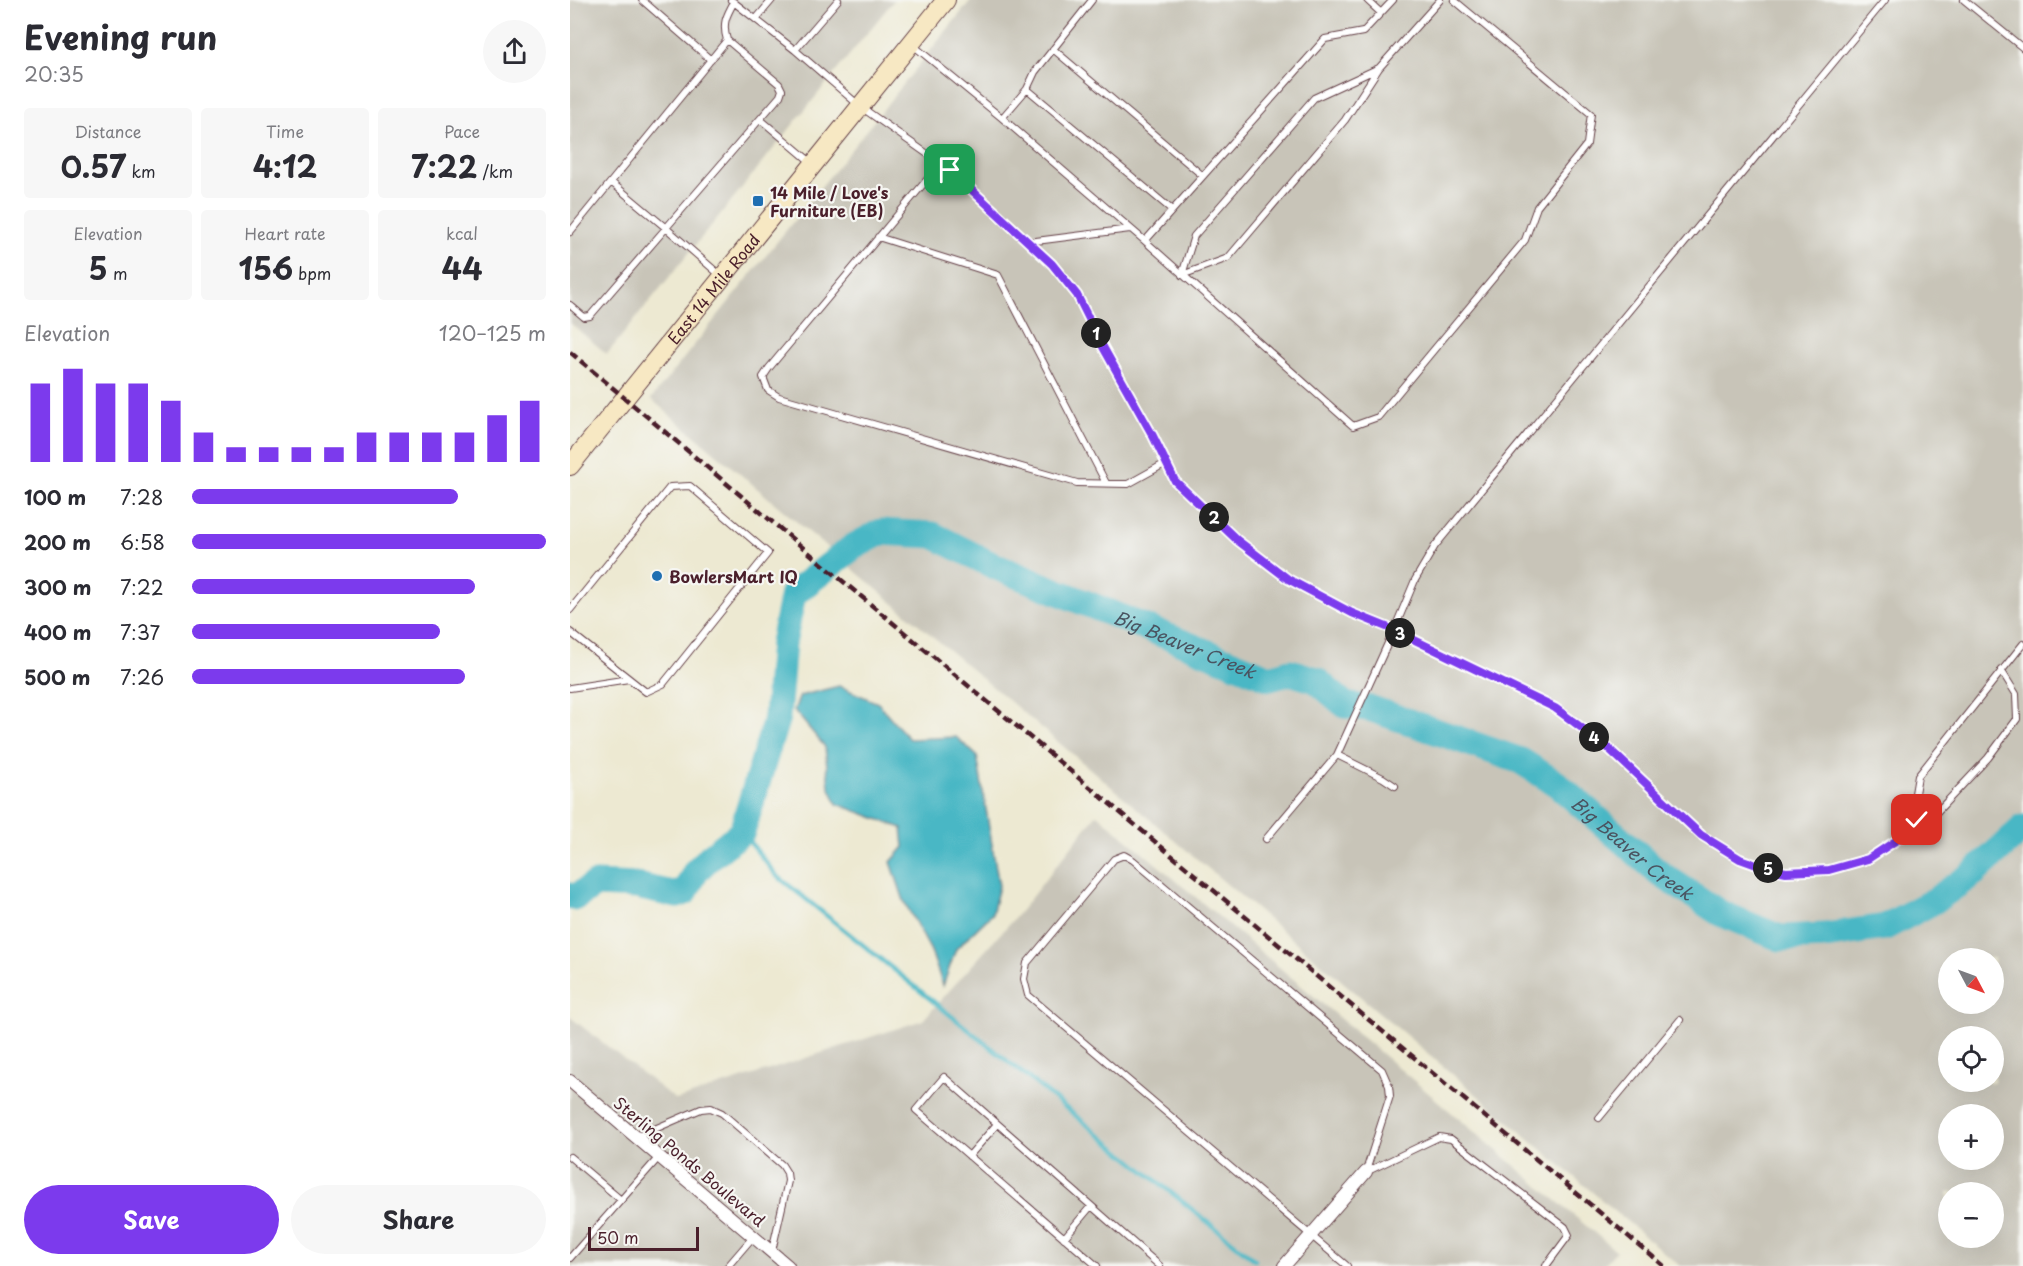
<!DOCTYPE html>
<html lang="en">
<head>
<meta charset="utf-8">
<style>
	:root { --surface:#fff; --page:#f7f7f7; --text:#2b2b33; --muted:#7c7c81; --accent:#7c3aed }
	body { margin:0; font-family:"Playpen Sans",sans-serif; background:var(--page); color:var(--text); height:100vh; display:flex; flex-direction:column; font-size:22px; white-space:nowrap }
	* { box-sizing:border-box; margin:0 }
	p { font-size:20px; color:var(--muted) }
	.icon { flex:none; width:33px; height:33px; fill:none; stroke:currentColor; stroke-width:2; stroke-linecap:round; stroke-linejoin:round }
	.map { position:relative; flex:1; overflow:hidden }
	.sheet { display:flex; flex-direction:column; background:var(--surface); width:570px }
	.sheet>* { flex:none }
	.needle { width:39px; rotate:131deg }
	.fabs { position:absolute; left:1368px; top:948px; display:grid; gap:12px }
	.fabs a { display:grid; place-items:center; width:66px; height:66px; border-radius:50%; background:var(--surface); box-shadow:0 6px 24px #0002; font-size:30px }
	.scale { position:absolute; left:18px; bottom:15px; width:111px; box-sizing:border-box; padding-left:6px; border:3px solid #4a1f2b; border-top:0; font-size:16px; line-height:21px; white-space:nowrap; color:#4a1f2b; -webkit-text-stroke:4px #f6f6f2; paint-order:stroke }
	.pin { position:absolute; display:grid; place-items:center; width:51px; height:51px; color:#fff; margin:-26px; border-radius:12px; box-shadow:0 3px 9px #0006 }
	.km { position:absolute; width:30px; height:30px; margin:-15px; border-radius:50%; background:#222; color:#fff; font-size:16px; line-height:30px; text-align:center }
	.round { display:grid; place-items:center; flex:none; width:63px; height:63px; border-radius:32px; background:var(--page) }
	.headline { display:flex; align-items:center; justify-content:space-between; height:102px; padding:0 24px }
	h1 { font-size:33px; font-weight:700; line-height:45px }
	.stats { display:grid; grid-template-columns:repeat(3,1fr); gap:9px; height:102px; padding:6px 24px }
	.stats div { display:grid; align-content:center; border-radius:6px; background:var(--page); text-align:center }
	.stats b { font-size:30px; font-weight:700 }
	.stats small { font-size:16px; font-weight:400 }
	.stats p { font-size:16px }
	.chart { height:168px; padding:12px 24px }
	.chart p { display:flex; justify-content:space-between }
	.chart svg { width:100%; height:108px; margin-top:6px; stroke:var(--accent); stroke-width:6 }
	.primary-button { display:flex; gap:12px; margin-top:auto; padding:12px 24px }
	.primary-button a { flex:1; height:69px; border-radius:36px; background:var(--accent); color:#fff; font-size:24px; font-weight:700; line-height:69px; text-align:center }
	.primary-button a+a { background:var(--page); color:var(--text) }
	ul { padding:0 24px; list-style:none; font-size:20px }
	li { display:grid; grid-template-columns:96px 72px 1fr; align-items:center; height:45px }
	li i { height:15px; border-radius:8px; background:var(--accent) }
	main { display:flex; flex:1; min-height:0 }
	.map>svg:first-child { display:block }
	.industrial { fill:#c8c4b8; fill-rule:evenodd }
	.water { fill:#4ab7c5; stroke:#4a6b78; stroke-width:1.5 }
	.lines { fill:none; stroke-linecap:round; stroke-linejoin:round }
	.stream { stroke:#4ab7c5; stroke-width:4.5 }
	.river { stroke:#4ab7c5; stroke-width:27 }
	.lane-casing { stroke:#623d44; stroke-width:8 }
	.street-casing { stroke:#623d44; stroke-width:14 }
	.secondary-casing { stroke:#623d44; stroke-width:20 }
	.lane { stroke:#fff; stroke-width:6 }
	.street { stroke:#fff; stroke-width:12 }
	.secondary { stroke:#f7e8c3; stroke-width:18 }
	.rail { stroke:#4a1f2b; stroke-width:4.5; stroke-dasharray:9 4.5; stroke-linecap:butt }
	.route-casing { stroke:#fff; stroke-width:12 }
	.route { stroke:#7c3aed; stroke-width:8 }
	.poi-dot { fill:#1f6fb2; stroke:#f6f6f2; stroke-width:2 }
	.labels { text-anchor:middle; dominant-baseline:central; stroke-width:4.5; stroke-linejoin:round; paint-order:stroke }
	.poi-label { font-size:16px; font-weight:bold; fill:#4a1f2b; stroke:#f6f6f2; text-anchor:start }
	.street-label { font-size:16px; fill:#4a1f2b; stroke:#f6f6f2 }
	.water-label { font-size:18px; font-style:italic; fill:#4a5461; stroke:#f6f6f2 }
</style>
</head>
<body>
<main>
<section class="sheet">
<div class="headline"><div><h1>Evening run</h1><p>20:35</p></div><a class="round"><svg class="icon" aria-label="share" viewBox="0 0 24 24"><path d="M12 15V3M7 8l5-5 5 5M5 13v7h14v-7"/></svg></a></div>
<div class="stats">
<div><p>Distance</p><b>0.57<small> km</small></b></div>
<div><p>Time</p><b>4:12</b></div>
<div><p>Pace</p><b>7:22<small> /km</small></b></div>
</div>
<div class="stats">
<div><p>Elevation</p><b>5<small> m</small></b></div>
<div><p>Heart rate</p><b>156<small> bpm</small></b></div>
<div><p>kcal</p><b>44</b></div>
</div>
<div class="chart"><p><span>Elevation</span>120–125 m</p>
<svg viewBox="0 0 160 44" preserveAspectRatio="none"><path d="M5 44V12M15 44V6M25 44V12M35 44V12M45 44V19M55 44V32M65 44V38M75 44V38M85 44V38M95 44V38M105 44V32M115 44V32M125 44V32M135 44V32M145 44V25M155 44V19"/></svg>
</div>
<ul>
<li><b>100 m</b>7:28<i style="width:75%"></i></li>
<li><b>200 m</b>6:58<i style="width:100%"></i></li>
<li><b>300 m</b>7:22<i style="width:80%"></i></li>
<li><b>400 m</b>7:37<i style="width:70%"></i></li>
<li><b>500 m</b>7:26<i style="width:77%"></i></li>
</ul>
<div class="primary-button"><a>Save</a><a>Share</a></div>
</section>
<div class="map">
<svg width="1453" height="1266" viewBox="0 0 1453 1266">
	<rect width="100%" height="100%" fill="#f6f6f2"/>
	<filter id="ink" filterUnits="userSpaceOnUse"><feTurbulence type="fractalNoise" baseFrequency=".0167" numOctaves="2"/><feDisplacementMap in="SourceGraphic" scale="12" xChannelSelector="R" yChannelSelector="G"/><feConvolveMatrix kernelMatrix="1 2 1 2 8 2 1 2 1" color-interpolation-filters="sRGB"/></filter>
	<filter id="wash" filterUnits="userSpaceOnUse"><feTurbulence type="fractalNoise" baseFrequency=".008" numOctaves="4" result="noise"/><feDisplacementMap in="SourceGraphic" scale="24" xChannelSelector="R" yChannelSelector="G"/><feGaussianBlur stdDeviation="1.35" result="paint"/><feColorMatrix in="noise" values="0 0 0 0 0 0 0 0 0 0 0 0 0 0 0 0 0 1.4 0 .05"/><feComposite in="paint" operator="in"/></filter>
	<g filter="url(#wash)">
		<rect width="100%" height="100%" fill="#ede9d2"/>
		<path class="industrial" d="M 0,0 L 324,0 L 37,354 L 0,323 Z
			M 401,0 L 1453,0 L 1453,1266 L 1110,1266 L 81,399 ZM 1378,958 L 1424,958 L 1424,1004 L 1378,1004 ZM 1378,1036 L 1424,1036 L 1424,1082 L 1378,1082 ZM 1378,1114 L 1424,1114 L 1424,1160 L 1378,1160 ZM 1378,1192 L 1424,1192 L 1424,1238 L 1378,1238 Z
			M 527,814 L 1046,1251 L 1033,1266 L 0,1266 L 0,1017 L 106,1100 L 353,1020 L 449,913 Z"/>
		<path class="water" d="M 269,686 L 308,703 L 339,739 L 386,737 L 407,756 L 429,886 L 422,914 L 386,949 L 373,986 L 361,951 L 334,901 L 321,862 L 334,847 L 332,828 L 267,804 L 259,786 L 255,747 L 224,710 L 230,696 Z"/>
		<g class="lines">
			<path class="stream" d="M 172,832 L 206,875 L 685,1260"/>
			<path class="river" id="s1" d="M 0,896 L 6,897 L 26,884 L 67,886 L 107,895 L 115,892 L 126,871 L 140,857 L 172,832 L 207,717 L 213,643 L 223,594 L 283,547 L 311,532 L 363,535 L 424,566 L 700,678 L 720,672 L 746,680 L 775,705 L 802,709 L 951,761 L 987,784 L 1092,875 L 1150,913 L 1210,938 L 1255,936 L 1315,927 L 1364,901 L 1404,873 L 1453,828"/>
		</g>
	</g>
	<g filter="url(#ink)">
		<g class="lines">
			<defs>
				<path id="lane" d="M 72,0 L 141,60
					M 161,0 L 225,50 L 291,107 L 380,170 L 481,264 L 507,295 L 533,347 L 583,436 L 605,481 L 667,540 L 718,579 L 782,613 L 824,630 L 985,708 L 1036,746 L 1131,835 L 1170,859 L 1192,867 L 1216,872 L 1259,870 L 1298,859 L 1316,848 L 1333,836 L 1347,820 L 1344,799 L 1348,776 L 1453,644
					M 797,0 L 811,13
					M 1394,0 L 1453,48
					M 186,19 L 202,0
					M 157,40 C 152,24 156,16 164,2
					M 344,46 L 432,118 L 575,241 L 755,39 L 793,32 L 823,0
					M 483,49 L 633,176
					M 225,50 L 268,0
					M 457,89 L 602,210
					M 432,118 L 457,89 L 465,72 L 522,0
					M 371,163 L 199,368 L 193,377 L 198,390 L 209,397 L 507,483 L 558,484 L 596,463
					M 41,182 L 96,228 L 190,119 L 242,163
					M 0,232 L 157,40 L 209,84 L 212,90 L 210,96 L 190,119
					M 308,237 L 428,275 L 536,483
					M 575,241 L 783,426 L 808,417 L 955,240 L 967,207 L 1017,144 L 1021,114 L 884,0
					M 458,242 L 560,229
					M 612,275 L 658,258 L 775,120 L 809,68 L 870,0
					M 612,275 L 624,236 L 744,98 L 809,68
					M 0,305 L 14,317 L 20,316 L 96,228 L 150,275
					M 0,610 L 100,487 L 120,486 L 198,553 L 93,684 L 76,692 L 0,632
					M 0,688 L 59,679
					M 767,755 L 813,778 L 825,786
					M 1347,820 L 1364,815 L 1418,758 L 1447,719 L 1446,694 L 1431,670
					M 696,839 L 767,755 L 824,630 L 845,580 L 865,546 L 1315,0
					M 1029,1118 L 1110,1020
					M 66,1137 L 131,1109 L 141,1108 L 152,1113 L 212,1165 L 217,1173 L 218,1181 L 202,1251
					M 399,1156 L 427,1124
					M 0,1157 L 51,1200
					M 796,1172 L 869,1137 L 881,1139 L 995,1227 L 999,1235 L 976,1266
					M 494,1238 L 521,1206
					M 0,1258 L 89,1157
					M 158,1266 L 183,1237
					M 527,1266 L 346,1110 L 374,1077 L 590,1266
					M 777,1266 L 458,995 L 454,979 L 457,963 L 544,859 L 554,855 L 563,860 L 812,1070 L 819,1086 L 820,1096 L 796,1171"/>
				<path id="street" d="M 0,1081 L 218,1266
					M 714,1266 L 796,1172"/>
				<g id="secondary">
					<path id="s2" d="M 0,466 L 376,0"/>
				</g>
			</defs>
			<use href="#lane" class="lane-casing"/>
			<use href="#street" class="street-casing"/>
			<use href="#secondary" class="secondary-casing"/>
			<use href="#lane" class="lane"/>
			<use href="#street" class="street"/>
			<use href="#secondary" class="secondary"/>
			<path class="rail" d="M 0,352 L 269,578 L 1094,1266"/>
		</g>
	</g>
	<g class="lines" filter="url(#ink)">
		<defs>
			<path id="route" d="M 380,170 L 482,264 L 507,295 L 533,347 L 583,436 L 605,481 L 667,540 L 718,579 L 782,613 L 824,630 L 985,708 L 1036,746 L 1131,835 L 1170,859 L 1192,867 L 1216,872 L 1259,870 L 1298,859 L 1333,836 L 1347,820"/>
		</defs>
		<use href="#route" class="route-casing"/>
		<use href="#route" class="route"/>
	</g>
	<g class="poi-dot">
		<rect x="182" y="195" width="12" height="12" rx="3"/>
		<circle cx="87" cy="576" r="6"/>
	</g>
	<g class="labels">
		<g class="poi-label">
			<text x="200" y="192">14 Mile / Love's<tspan x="200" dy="18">Furniture (EB)</tspan></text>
			<text x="99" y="576">BowlersMart IQ</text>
		</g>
		<g class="street-label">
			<text stroke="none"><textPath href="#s2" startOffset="228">East 14 Mile Road</textPath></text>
			<text transform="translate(120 1161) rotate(40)">Sterling Ponds Boulevard</text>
		</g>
		<g class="water-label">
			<text stroke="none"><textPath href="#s1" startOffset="884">Big Beaver Creek</textPath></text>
			<text stroke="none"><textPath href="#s1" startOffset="1389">Big Beaver Creek</textPath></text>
		</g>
	</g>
</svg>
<div class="fabs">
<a><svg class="needle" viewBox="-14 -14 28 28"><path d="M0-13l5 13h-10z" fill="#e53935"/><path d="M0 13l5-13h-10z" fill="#7c7c81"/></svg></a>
<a><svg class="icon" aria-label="locate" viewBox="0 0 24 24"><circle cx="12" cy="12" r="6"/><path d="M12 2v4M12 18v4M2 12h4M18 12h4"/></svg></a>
<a>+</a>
<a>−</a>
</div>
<div class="scale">50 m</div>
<div class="pin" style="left:380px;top:170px;background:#1e9e55"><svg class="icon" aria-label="arrive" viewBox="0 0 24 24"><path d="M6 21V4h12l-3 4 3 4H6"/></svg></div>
<div class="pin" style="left:1347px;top:820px;background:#d93025"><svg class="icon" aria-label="check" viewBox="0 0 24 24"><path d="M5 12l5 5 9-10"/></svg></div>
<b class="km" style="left:526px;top:333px">1</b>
<b class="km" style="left:644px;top:517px">2</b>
<b class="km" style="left:830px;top:633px">3</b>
<b class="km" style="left:1024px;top:737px">4</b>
<b class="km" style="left:1198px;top:868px">5</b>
</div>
</main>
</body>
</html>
